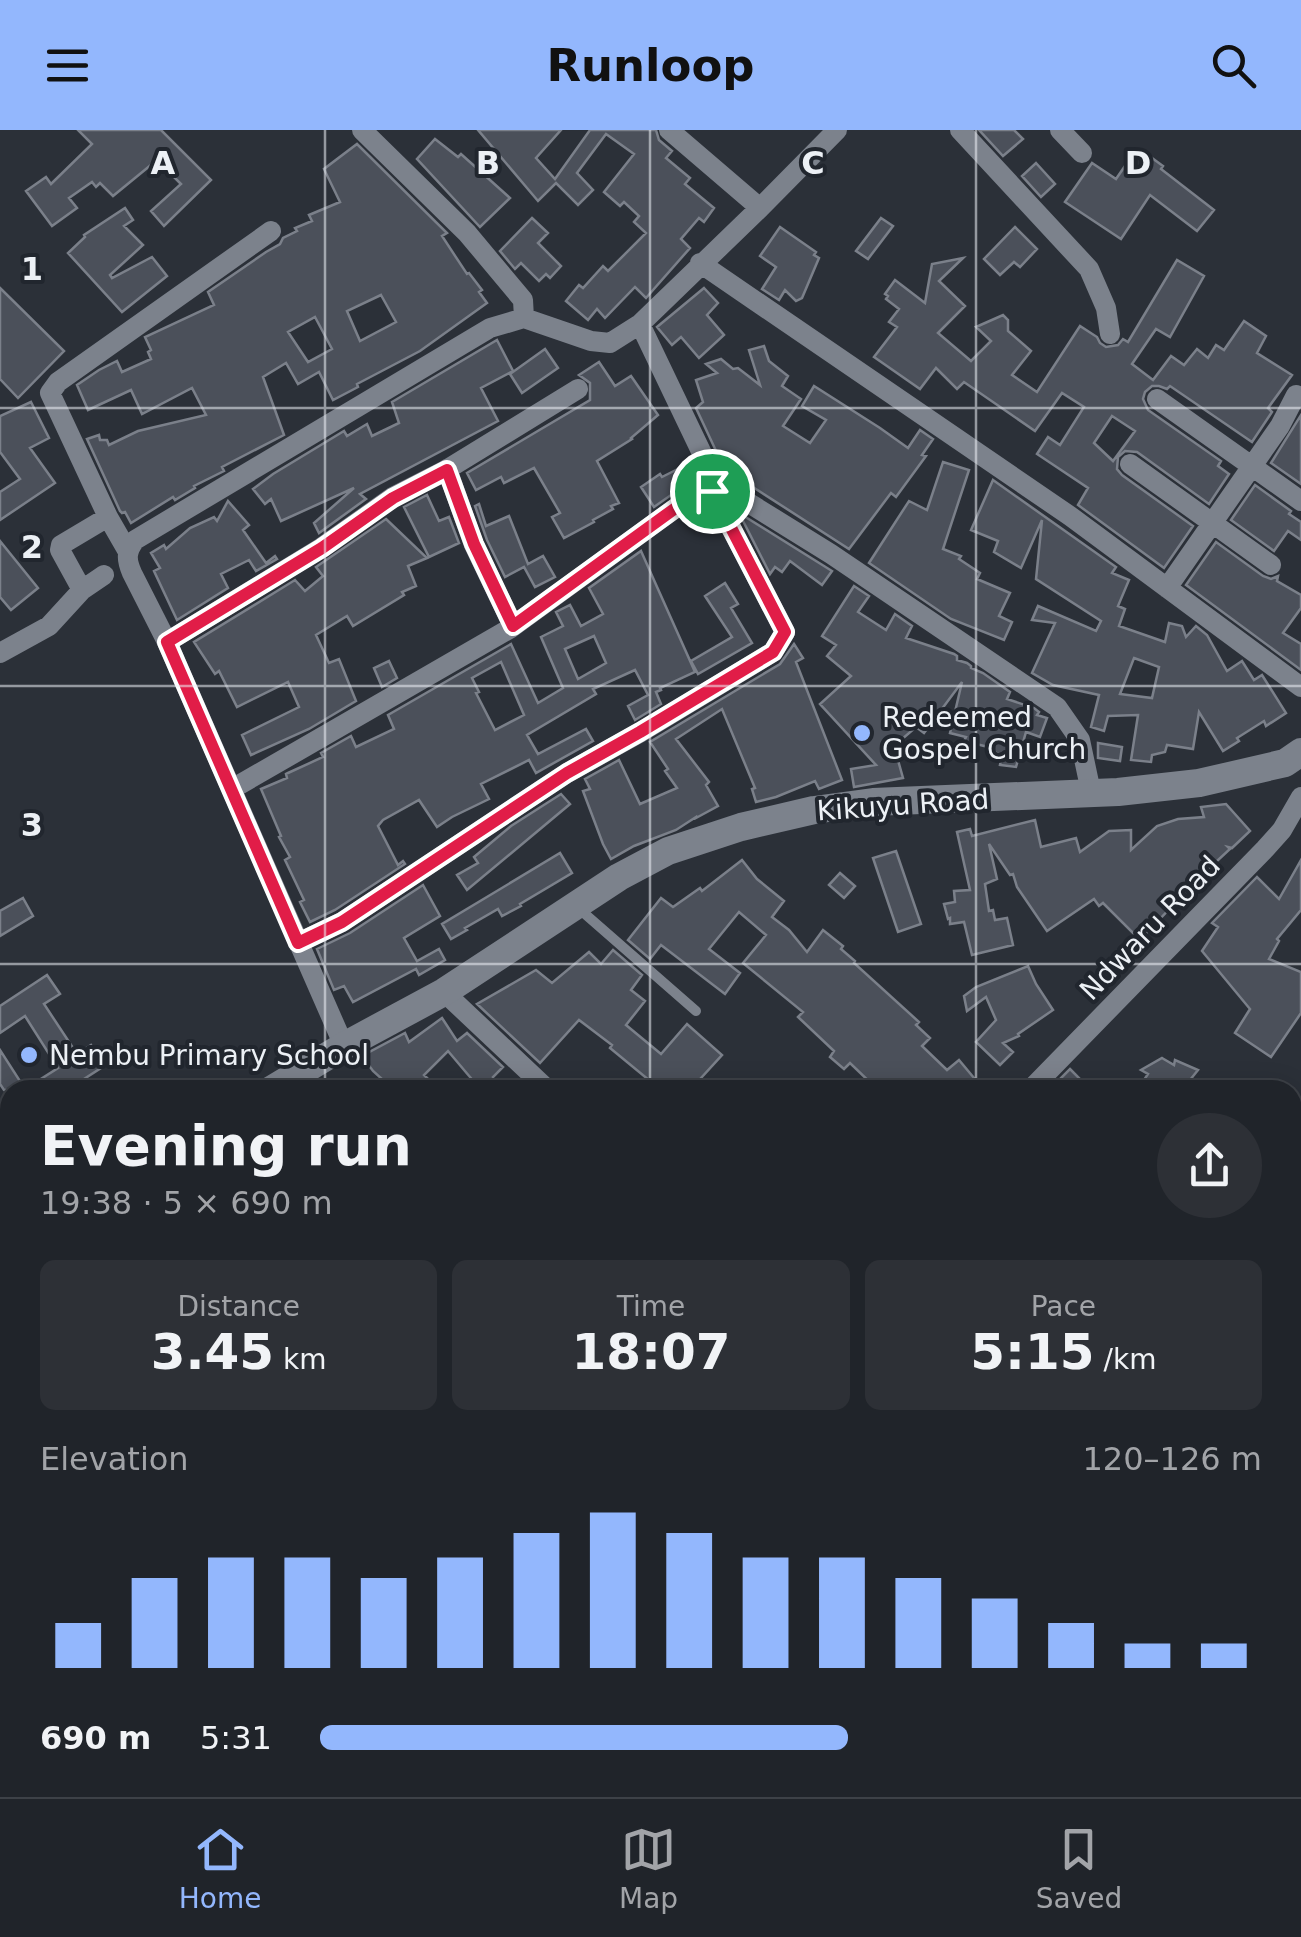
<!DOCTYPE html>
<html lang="en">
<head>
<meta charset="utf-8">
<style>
	:root { --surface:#20242a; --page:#2d3036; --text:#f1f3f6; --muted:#a2a4a8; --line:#3d4147; --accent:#93b7fd }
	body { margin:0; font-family:"DejaVu Sans",sans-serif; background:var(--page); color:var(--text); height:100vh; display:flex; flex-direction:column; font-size:38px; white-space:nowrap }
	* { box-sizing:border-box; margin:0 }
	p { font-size:32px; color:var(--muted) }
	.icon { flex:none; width:55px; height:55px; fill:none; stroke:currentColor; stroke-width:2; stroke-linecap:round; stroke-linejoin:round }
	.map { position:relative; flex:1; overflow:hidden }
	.drawer { position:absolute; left:0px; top:950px; width:1302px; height:718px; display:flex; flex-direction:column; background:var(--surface); border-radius:30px 30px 0 0; box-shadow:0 5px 25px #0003,0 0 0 2px var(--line) }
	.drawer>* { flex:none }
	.pin { position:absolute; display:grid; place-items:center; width:85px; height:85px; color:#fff; margin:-42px; border:5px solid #fff; border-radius:50%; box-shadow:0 2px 10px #0007 }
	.round { display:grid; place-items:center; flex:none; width:105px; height:105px; border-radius:52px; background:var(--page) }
	.head { display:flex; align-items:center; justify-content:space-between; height:170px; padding:0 40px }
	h1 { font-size:55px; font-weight:700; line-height:75px }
	.figures { display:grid; grid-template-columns:repeat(3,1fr); gap:15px; height:170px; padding:10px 40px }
	.figures div { display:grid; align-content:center; border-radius:15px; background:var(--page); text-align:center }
	.figures b { font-size:50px; font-weight:700 }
	.figures small { font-size:28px; font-weight:400 }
	.figures p { font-size:28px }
	.chart { height:280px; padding:20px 40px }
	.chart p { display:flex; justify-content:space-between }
	.chart svg { width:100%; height:180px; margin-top:10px; stroke:var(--accent); stroke-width:6 }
	ul { padding:0 40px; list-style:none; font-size:32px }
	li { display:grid; grid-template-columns:160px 120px 1fr; align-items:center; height:75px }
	li i { height:25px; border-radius:12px; background:var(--accent) }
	header { display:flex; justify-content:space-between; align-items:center; height:130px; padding:0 40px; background:var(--accent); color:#111; font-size:45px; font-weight:700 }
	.tab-bar { display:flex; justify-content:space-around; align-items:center; height:140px; border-top:2px solid var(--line); background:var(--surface); font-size:28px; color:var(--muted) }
	.tab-bar a { display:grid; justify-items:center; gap:5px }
	.tab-bar .selected { color:var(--accent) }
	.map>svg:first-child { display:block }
	.green { fill:#2d4677 }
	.building { fill:#4b505a; stroke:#7b808a; stroke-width:2.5; fill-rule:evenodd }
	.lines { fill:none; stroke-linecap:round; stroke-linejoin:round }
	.service { stroke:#7c828c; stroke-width:10 }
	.minor { stroke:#7c828c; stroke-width:20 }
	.secondary { stroke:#7c828c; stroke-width:28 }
	.route-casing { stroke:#fff; stroke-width:20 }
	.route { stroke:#e11d48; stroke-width:12 }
	.grid { fill:none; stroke:#ecf0f5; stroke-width:2.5; stroke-opacity:0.55 }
	.poi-dot { fill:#93b7fd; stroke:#21262e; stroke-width:4 }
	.labels { text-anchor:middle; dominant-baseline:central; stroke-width:8; stroke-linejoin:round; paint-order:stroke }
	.poi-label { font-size:28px; fill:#ecf0f5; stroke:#21262e; text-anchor:start }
	.street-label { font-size:28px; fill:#ecf0f5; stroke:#21262e }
	.grid-label { font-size:32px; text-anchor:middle; font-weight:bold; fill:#ecf0f5; stroke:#21262e; stroke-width:8; stroke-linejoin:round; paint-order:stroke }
</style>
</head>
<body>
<header><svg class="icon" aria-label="menu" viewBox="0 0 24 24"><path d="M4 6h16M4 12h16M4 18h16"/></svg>Runloop<svg class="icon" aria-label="search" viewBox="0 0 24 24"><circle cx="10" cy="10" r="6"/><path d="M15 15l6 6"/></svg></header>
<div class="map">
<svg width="1301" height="1667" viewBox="0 0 1301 1667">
	<rect width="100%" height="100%" fill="#2b3038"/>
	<path class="green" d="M 1301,1642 L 1301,1667 L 1203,1667 L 1210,1658 L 1292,1658 L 1293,1649 Z"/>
	<path class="building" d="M 78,0 L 161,0 L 211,50 L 164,96 L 151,81 L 181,54 L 157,30 L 113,66 L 100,53 L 96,57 L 92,52 L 69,68 L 77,78 L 52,96 L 26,61 L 46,47 L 51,54 L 92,14 Z
		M 478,0 L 561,0 L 536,28 L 555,49 L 590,0 L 656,0 L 659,10 L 672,21 L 666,28 L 690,48 L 685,54 L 714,78 L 704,92 L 699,88 L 681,109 L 690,118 L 646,168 L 635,157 L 605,188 L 597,179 L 588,190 L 566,171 L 579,155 L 583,158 L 603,136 L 608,141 L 646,103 L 634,92 L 639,86 L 624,72 L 620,76 L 604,62 L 634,24 L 606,4 L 577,43 L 593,60 L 578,75 L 556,53 L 538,71 Z
		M 979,0 L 1014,0 L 1023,9 L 1003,26 Z
		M 435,9 L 458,27 L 461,24 L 510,68 L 480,97 L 417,29 Z
		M 357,14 L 447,103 L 442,106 L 467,144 L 469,143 L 482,160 L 479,162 L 487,173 L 420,221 L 357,254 L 358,257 L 333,270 L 319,242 L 298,254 L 286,233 L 263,247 L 284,305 L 222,337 L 224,341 L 194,356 L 195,358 L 175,370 L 173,367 L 131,393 L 125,382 L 122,383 L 120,381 L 87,309 L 99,305 L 100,310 L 107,310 L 109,315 L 138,301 L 206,285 L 192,258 L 142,284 L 131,260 L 88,280 L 77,255 L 99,240 L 117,231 L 122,242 L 151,229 L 148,222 L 151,220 L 145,207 L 214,175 L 208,162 L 266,122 L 280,114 L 283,108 L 297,101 L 295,98 L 312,91 L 309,85 L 340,72 L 324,39 ZM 381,165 L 396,192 L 360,211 L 347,181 ZM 315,187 L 332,219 L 308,232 L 288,202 Z
		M 1152,28 L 1163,36 L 1161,39 L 1214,80 L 1197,101 L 1150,65 L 1121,109 L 1065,72 L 1092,33 L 1116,49 L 1127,33 L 1141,43 Z
		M 1036,33 L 1055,54 L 1041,67 L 1022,46 Z
		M 125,78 L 133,90 L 124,96 L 143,115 L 110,145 L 112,148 L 152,127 L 167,146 L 122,182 L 68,123 L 85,107 L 84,105 Z
		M 532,88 L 548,103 L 538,113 L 561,136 L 550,148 L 546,144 L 539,151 L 521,133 L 515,139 L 500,121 Z
		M 881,88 L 893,96 L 868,129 L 856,121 Z
		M 780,97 L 816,122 L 814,125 L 819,128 L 802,168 L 796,171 L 785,160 L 779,170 L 762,159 L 776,137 L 760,126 Z
		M 1015,97 L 1037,119 L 1020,137 L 1014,132 L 1000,145 L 984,129 Z
		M 963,128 L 939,151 L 965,176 L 938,203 L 971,231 L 991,211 L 976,197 L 1003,185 L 1008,190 L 1008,201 L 1031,221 L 1012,245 L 1037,262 L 1080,196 L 1097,207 L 1100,213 L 1106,217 L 1118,215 L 1123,209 L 1128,212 L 1177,130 L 1204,146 L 1170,207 L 1156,199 L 1132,234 L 1153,250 L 1171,226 L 1184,235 L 1197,219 L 1208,228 L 1216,215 L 1224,220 L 1244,191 L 1266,206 L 1257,223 L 1292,245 L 1268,278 L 1272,282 L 1252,312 L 1170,256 L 1167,259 L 1159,256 L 1152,256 L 1145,262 L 1143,269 L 1148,280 L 1221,331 L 1218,336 L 1229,344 L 1209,374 L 1137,322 L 1125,321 L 1118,327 L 1117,339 L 1122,345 L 1193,396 L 1164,438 L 1078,375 L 1088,358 L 1037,324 L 1048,307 L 1060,315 L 1084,277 L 1062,263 L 1035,301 L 964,252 L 957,259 L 936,238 L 920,259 L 874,227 L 897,197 L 889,192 L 899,179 L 886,169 L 888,166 L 885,164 L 895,150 L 925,173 L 932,134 ZM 1112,286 L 1135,301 L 1113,331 L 1094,313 Z
		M 0,158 L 64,221 L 18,268 L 0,249 Z
		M 704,158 L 718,173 L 707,185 L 724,205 L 699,228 L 681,207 L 672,215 L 657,197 Z
		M 497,210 L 513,241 L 481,258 L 498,291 L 360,364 L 366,369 L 319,403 L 314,393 L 354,358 L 281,391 L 271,369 L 265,374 L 253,359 L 273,344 L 344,301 L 347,306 L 367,294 L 372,306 L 399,293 L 392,272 Z
		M 764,216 L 769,231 L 788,246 L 782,256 L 801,269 L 783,296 L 810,313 L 826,290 L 802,276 L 814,256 L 880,298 L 908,318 L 920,300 L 933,309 L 922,325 L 926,326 L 896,367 L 891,363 L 849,419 L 728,341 L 733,334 L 717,323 L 696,278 L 703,272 L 696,250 L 717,243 L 706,234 L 721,229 L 733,239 L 738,238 L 760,255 L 749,220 Z
		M 545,219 L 558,238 L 522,263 L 510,244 Z
		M 599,232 L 615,256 L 631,246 L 658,285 L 631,308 L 632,309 L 597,331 L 619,373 L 611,376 L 613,379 L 593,390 L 594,392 L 564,408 L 552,387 L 560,383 L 534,338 L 504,353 L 501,347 L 476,360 L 467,343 L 590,270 L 590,253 L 579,245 Z
		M 31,272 L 49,308 L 30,318 L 55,353 L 0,390 L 0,362 L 20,349 L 0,322 L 0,286 Z
		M 1301,285 L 1301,354 L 1271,333 Z
		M 943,332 L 969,340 L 943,419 L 961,426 L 959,429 L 980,443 L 977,449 L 1010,463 L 999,486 L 1012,492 L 1004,510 L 951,489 L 869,433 L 909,371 L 927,380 Z
		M 690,333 L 700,352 L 671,365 L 654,377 L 641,357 L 660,344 L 662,347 Z
		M 993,350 L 1116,437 L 1112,443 L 1129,450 L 1118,476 L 1125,479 L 1119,496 L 1165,512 L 1169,493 L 1182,496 L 1186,507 L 1196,496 L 1207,505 L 1227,541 L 1242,531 L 1254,550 L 1262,545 L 1286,583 L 1266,596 L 1264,591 L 1237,608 L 1239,611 L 1223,621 L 1199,582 L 1193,619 L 1167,615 L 1165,622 L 1152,625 L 1151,632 L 1131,630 L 1138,585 L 1108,586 L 1104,601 L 1091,597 L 1099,565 L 1053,555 L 1032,543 L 1055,493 L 1032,490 L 1038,476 L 1096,501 L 1101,491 L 1036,449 L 1042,390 L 1021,438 L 994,422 L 998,411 L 971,400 ZM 1134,528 L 1159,537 L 1152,568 L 1120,564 Z
		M 1255,355 L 1291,381 L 1289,384 L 1301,392 L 1301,410 L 1288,401 L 1274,421 L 1231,390 Z
		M 427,365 L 439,391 L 449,387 L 459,413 L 429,427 L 404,377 Z
		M 228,371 L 249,395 L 243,400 L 266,433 L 275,426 L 277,429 L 256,441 L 249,430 L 221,444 L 228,458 L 177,490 L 154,441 L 160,438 L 151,423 L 164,415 L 166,419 L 190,398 L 214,387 L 217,391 Z
		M 479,374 L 486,396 L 509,386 L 528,434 L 543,426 L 555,447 L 535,457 L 524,437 L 505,447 L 487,410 L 475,376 Z
		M 739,383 L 824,436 L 832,441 L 822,455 L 790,431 L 782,442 L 775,437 L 770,444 Z
		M 386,389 L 427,428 L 408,436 L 416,456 L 402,462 L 404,465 L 353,496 L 347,486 L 316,505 L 329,533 L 339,529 L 356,571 L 309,599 L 251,625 L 242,605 L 299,577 L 288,552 L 237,577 L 219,541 L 215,544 L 194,512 L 295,450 L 305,461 L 323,446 L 316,437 Z
		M 0,411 L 38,458 L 11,480 L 0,467 Z
		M 1216,412 L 1263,446 L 1271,449 L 1278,446 L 1277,451 L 1301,465 L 1301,478 L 1283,503 L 1301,514 L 1301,540 L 1186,455 Z
		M 641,421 L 695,542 L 660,558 L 661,560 L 656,562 L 661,574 L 635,590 L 628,576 L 648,565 L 635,540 L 593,559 L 596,564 L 527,605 L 538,624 L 586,599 L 593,611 L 536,643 L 529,630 L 481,654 L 489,669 L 452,687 L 437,697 L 419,670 L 383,690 L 378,696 L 398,735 L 403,731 L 405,734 L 335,780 L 310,792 L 300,772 L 304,770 L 285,730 L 290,727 L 279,707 L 281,706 L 261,659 L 287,648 L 286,644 L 288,643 L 323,627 L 321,623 L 351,606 L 356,617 L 394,599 L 388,585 L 511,514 L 538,573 L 563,558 L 541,507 L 563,496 L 556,482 L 570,475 L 581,496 L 603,484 L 589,458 ZM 594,506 L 606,533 L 578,549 L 565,519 ZM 501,532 L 524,585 L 495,600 L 476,563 L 479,562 L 472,548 Z
		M 725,453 L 738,474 L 731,478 L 752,513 L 698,544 L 691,531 L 732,507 L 705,466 Z
		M 854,456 L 869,466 L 858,482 L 886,500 L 895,484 L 912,496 L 906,508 L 954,524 L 957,526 L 957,530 L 967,533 L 971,536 L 971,538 L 983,543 L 1010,562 L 1007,569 L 1034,578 L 1039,582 L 1037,585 L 1047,588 L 1040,607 L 1026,602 L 1016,637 L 1000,635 L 1002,625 L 991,621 L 992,618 L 964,611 L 966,607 L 950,603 L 962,552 L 924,603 L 916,597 L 894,616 L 903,648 L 854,657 L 851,639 L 876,635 L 820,574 L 851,546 L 827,526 L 836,515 L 822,506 Z
		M 794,514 L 803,528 L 796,532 L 842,650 L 819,659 L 815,651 L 776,667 L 756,672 L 752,659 L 755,658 L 722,579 L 676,609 L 709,652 L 706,655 L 718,676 L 696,688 L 696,687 L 676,700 L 634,716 L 611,729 L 603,714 L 583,661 L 590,659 L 585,649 L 619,630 L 640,674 L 677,658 L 665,641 L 668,639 L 650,612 L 780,534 Z
		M 389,531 L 397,548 L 382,557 L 374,538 Z
		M 1098,613 L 1122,617 L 1120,631 L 1098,628 Z
		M 561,664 L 570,674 L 467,760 L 457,745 L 478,733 L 474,727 L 511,696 Z
		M 1226,674 L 1250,701 L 1232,718 L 1228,717 L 1230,719 L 1176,769 L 1174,774 L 1140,810 L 1103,773 L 1099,776 L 1094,769 L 1047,801 L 1017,757 L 1013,744 L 1010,745 L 989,714 L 997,749 L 985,754 L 989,781 L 993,780 L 995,790 L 1007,788 L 1013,815 L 972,825 L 964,792 L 950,794 L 950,788 L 948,789 L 944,774 L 955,772 L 954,761 L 970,760 L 957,702 L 970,699 L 972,706 L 1035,690 L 1041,717 L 1076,708 L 1080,722 L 1109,701 L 1131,700 L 1131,720 L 1157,696 L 1178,689 L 1204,687 L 1201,677 Z
		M 896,721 L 921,794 L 898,802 L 873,728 Z
		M 560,723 L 572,743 L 520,774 L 521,776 L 502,786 L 498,779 L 465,798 L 467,800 L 451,809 L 442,794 Z
		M 742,730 L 757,749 L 784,771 L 772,787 L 789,800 L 807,822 L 823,800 L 843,816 L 841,819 L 855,831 L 854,833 L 919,892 L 916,895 L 930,908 L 922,916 L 947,940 L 959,930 L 984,960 L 930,960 L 922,953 L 917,960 L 878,960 L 850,933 L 844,939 L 830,927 L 834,921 L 798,887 L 803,882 L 743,833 L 766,805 L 739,782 L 709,819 L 740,843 L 725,864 L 661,815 L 650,829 L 628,810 L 661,768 L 673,777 L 700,758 L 702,761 Z
		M 1301,730 L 1301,780 L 1277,809 L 1279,811 L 1269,829 L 1301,842 L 1301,883 L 1271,927 L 1235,903 L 1250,879 L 1202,821 L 1218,797 L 1212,793 L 1257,747 L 1279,769 Z
		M 840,743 L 855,756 L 844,768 L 829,755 Z
		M 423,755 L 440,786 L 404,808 L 417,831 L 439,819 L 445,830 L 419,845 L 416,839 L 353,872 L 344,856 L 334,860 L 317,819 L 350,803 Z
		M 23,768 L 33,786 L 0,806 L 0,781 Z
		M 613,820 L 642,845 L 631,860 L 645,871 L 626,895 L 661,924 L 687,894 L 722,925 L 690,960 L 661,960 L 610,918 L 612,915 L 579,890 L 540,933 L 477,874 L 536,840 L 552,853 L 589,822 L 601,834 Z
		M 1028,836 L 1036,854 L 1053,880 L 1018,904 L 1019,906 L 1003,913 L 1013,922 L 1000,935 L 976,912 L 996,890 L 986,867 L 967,881 L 964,866 L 976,857 Z
		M 47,845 L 60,864 L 44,874 L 77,924 L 91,915 L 104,936 L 67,960 L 4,960 L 0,954 L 0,920 L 25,959 L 58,938 L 25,886 L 0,903 L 0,876 Z
		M 442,888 L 457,911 L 467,903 L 503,937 L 493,947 L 497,952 L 487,960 L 481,960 L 448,921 L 424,945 L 439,960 L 394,960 L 373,941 L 362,926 L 405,903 L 409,912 Z
		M 1162,928 L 1174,935 L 1175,930 L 1198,940 L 1190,950 L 1212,960 L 1153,960 L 1142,953 L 1148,944 L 1141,940 Z
		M 1070,939 L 1082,951 L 1070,960 L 1049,960 Z"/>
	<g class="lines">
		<path class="service" d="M 577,777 L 696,881
			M 716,1658 L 731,1667"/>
		<path class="minor" d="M 362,0 L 467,103 L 523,170 L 524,188
			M 669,0 L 760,78
			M 960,0 L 1089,139 L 1106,178 L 1110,204
			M 1060,0 L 1082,23
			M 700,133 L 1070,386 L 1301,557
			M 640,194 L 720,361 L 736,365 L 831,424 L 1057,577 L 1080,610 L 1091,662
			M 1157,269 L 1301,371
			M 1130,334 L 1271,435
			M 447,339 L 474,415 L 513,496
			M 127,420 L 108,387 L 50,263 L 58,252 L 271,101
			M 1167,458 L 1280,296 L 1296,265
			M 82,460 L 60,420 L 61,415 L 108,387
			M 167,512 L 321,418 L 393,367 L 446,340 L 578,259
			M 0,523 L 49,496 L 82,460 L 104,445
			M 232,659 L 511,498 L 677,377 L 712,361 L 720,361
			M 298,813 L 342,792 L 567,643 L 641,602 L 773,522 L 785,502 L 712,361
			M 444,862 L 548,960
			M 344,916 L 167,512 L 132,443 C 126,429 126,422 135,410 L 490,198 L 524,188 L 591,211 L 610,213 L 640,194 L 760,78 L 837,0
			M 1030,960 L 1265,719 L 1282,700 L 1301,667
			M 0,1193 L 10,1203
			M 1292,1503 L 1301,1507
			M 0,1602 L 10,1610
			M 68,1658 L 80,1667
			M 880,1658 L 894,1667
			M 436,1667 L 442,1658"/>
		<path class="secondary" d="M 271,960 L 344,916 L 444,862 L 619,747 L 668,721 L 741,697 L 814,680 L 873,672 L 1118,662 L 1199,653 L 1285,633 L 1301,622
			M 0,1145 L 10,1138"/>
	</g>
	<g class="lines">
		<defs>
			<path id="route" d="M 447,340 L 474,414 L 513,496 L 677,377 L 712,361 L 785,502 L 773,522 L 640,602 L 567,643 L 342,792 L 298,813 L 167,512 L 322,418 L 393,368 Z"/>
		</defs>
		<use href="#route" class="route-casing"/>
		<use href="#route" class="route"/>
	</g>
	<path class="grid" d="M 325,0 L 325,960M 650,0 L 650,960M 976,0 L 976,960M 0,278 L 1301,278M 0,556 L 1301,556M 0,834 L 1301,834M 0,1111 L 10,1111M 1292,1111 L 1301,1111M 0,1389 L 10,1389M 1292,1389 L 1301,1389M 325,1658 L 325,1667M 650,1658 L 650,1667M 976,1658 L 976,1667"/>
	<g class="poi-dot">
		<circle cx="862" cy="603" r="10"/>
		<circle cx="29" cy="925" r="10"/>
	</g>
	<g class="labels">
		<g class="poi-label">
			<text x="882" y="587">Redeemed<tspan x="882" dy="32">Gospel Church</tspan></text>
			<text x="49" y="925">Nembu Primary School</text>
		</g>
		<g class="street-label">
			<text transform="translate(903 675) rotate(-4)">Kikuyu Road</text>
			<text transform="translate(1150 798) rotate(-46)">Ndwaru Road</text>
		</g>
	</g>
	<g class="grid-label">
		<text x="163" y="44">A</text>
		<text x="488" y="44">B</text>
		<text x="813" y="44">C</text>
		<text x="1138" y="44">D</text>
		<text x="32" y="150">1</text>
		<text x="32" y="428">2</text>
		<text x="32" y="706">3</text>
	</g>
</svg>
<div class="pin" style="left:712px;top:361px;background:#1e9e55"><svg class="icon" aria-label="arrive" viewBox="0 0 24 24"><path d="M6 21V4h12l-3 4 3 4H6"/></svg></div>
<section class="drawer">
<div class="head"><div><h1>Evening run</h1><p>19:38 · 5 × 690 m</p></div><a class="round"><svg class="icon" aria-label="share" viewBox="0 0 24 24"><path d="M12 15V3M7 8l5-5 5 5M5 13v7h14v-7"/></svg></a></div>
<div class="figures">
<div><p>Distance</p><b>3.45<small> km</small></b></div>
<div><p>Time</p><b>18:07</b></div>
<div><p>Pace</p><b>5:15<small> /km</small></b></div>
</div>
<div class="chart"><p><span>Elevation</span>120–126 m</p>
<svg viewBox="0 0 160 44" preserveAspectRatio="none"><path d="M5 44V33M15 44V22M25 44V17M35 44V17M45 44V22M55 44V17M65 44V11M75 44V6M85 44V11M95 44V17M105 44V17M115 44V22M125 44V27M135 44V33M145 44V38M155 44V38"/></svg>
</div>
<ul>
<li><b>690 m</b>5:31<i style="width:56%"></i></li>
</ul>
</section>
</div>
<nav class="tab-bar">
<a class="selected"><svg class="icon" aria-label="home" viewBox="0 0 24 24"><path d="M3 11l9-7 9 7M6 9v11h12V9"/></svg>Home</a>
<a><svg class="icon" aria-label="map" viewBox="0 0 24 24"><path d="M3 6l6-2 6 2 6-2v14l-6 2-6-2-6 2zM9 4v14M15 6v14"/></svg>Map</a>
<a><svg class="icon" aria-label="saved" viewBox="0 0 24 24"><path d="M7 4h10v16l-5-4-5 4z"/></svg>Saved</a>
</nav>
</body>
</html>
